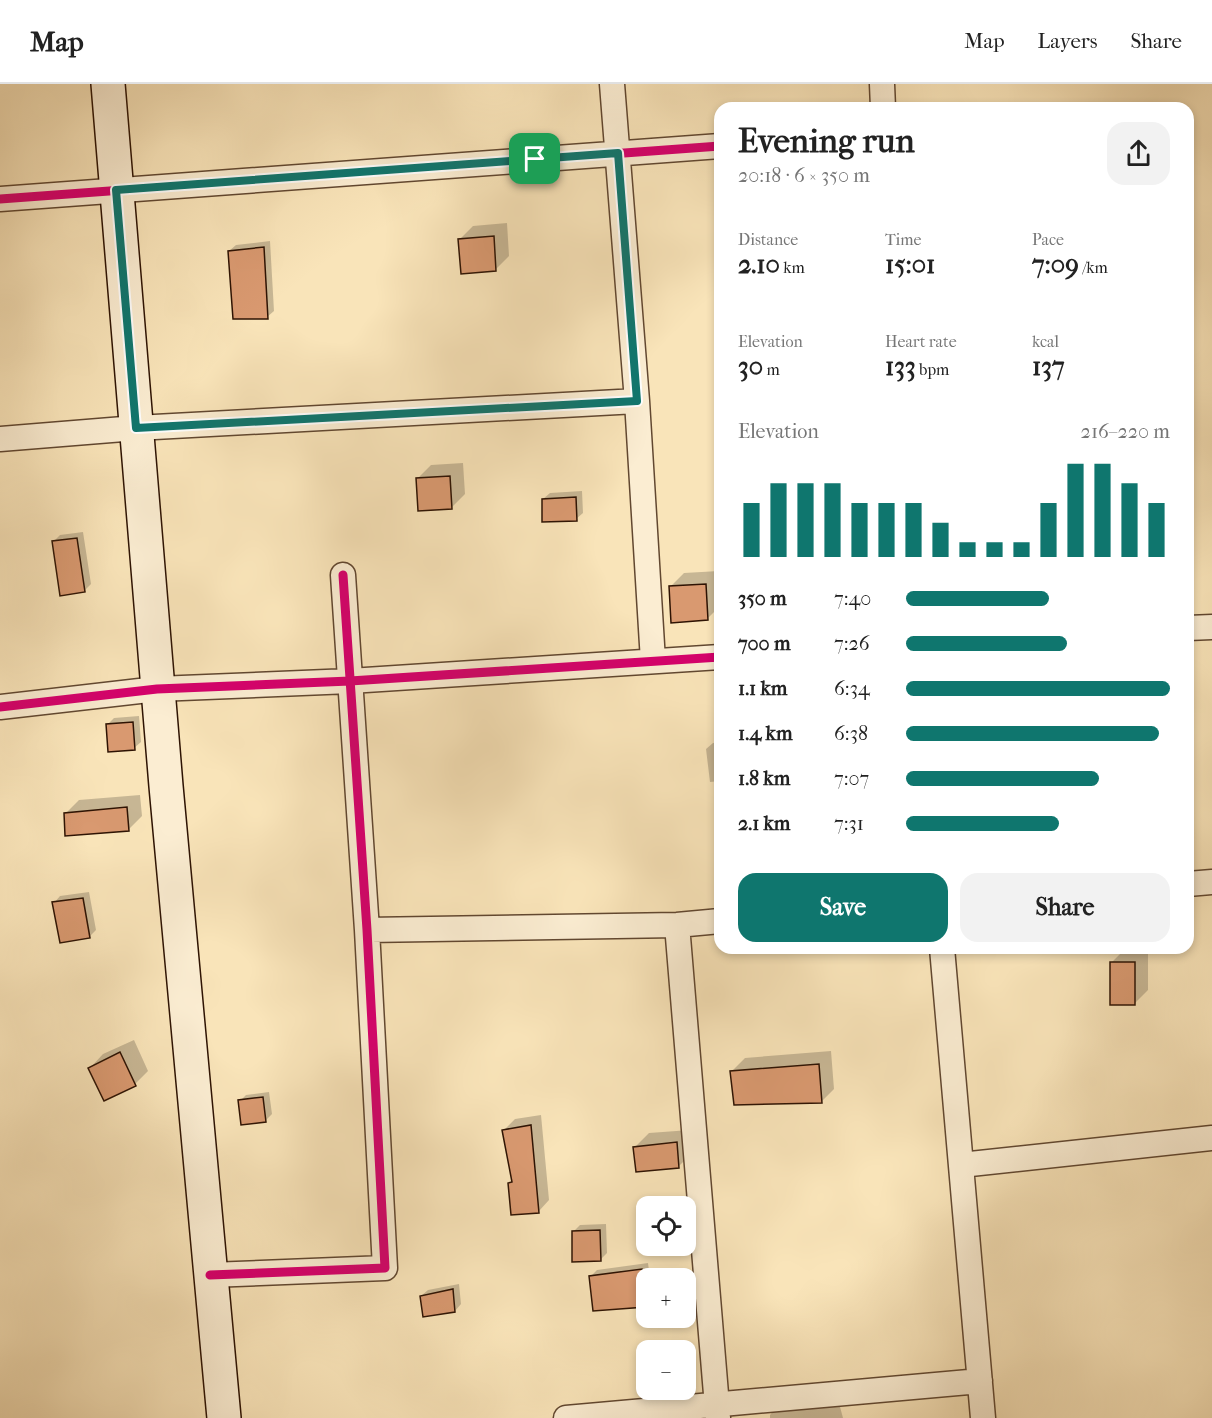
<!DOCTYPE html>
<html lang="en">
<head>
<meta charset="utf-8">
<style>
	:root { --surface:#fff; --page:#f2f2f2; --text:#222; --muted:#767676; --line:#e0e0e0; --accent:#0f766e }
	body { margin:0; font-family:"IM FELL French Canon",serif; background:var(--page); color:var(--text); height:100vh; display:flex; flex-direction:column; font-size:22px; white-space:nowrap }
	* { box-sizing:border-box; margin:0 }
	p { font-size:20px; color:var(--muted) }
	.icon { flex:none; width:33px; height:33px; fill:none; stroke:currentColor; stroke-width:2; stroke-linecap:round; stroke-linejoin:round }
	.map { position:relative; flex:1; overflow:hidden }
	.sheet { position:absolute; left:714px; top:18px; width:480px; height:852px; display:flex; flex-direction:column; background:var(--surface); border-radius:18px; box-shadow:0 3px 9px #0003 }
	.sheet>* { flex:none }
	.tools { position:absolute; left:636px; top:1112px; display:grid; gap:12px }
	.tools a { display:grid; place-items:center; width:60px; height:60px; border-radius:12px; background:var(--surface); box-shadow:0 3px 9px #0003; font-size:30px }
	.pin { position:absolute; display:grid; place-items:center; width:51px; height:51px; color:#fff; margin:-26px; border-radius:12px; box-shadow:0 3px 9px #0006 }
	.round { display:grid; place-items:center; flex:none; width:63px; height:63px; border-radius:18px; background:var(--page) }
	.head { display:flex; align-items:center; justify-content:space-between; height:102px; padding:0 24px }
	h1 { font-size:33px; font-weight:700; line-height:45px }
	.metrics { display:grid; grid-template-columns:repeat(3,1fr); gap:9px; height:102px; padding:6px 24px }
	.metrics div { display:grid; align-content:center }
	.metrics b { font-size:26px; font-weight:700 }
	.metrics small { font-size:16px; font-weight:400 }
	.metrics p { font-size:16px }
	.chart { height:168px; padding:12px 24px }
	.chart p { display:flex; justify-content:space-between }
	.chart svg { width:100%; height:108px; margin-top:6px; stroke:var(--accent); stroke-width:6 }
	.action { display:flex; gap:12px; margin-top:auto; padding:12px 24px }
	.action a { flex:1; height:69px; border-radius:18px; background:var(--accent); color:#fff; font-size:24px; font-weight:700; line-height:69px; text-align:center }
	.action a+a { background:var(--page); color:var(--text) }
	ul { padding:0 24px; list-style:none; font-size:20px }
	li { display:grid; grid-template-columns:96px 72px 1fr; align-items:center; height:45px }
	li i { height:15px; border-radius:8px; background:var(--accent) }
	header { display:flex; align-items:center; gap:36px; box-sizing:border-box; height:84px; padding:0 30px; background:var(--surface); border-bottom:2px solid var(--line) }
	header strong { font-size:28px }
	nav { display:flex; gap:33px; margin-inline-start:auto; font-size:21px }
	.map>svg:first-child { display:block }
	.shadow { fill:#0003 }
	.building { fill:#d99970; stroke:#2e1303; stroke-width:1.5 }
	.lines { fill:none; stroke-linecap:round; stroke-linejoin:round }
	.street-casing { stroke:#614730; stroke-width:27 }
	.secondary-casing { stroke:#2e1303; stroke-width:36 }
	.street { stroke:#fbedd2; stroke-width:24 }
	.secondary { stroke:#fbedd2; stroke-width:33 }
	.cycleway-casing { stroke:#fbedd2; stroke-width:13 }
	.cycleway { stroke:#d6006c; stroke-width:9 }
	.route-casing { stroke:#fff; stroke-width:12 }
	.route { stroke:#0f766e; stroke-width:8 }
</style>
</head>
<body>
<header>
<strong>Map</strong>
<nav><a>Map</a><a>Layers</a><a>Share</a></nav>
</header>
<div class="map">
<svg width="1212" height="1334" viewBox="0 0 1212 1334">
	<rect width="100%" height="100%" fill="#f9e4b9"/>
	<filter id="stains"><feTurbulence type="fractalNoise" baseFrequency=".00333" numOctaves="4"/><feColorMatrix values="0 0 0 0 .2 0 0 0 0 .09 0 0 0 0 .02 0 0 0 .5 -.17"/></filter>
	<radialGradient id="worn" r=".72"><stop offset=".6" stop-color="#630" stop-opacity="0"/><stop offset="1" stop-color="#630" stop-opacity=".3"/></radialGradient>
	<path class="shadow" d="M 507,139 L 509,172 L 496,185 L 460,155 L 473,142 Z
		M 270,157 L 274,227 L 267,233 L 229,167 L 236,161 Z
		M 463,379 L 465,410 L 452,423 L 417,395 L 431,381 Z
		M 582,407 L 583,429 L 576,435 L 543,415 L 550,409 Z
		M 83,448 L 91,500 L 85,506 L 53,458 L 60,451 Z
		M 719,487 L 720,522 L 708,534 L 670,503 L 684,489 Z
		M 139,632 L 141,658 L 134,664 L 107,641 L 114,634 Z
		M 720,658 L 720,697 L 710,698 L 706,665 L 713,659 Z
		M 140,711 L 142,732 L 129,745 L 65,730 L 79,716 Z
		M 89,808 L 96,846 L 89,853 L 54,819 L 60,812 Z
		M 1125,865 L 1148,865 L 1148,906 L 1135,919 L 1111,879 Z
		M 134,956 L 148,987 L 135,1000 L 90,984 L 103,970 Z
		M 831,967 L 834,1005 L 821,1018 L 732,987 L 745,974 Z
		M 269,1008 L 272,1030 L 265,1037 L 240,1017 L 246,1011 Z
		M 541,1031 L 549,1116 L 539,1127 L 510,1099 L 513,1096 L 504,1046 L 515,1035 Z
		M 690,1046 L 692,1069 L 678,1083 L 635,1063 L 649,1049 Z
		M 606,1140 L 607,1169 L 600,1176 L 573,1148 L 580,1141 Z
		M 648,1179 L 650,1194 L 646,1194 L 646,1221 L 594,1226 L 590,1193 L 597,1186 Z
		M 459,1200 L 461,1220 L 455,1227 L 421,1212 L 428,1206 Z
		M 839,1319 L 843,1334 L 770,1334 L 770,1331 L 776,1324 Z"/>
	<path class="building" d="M 494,152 L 496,187 L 461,190 L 458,155 Z
		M 264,163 L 268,235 L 233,235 L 228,167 Z
		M 450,392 L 452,425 L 418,427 L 416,394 Z
		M 576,413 L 577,437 L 542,438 L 542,415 Z
		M 77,454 L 85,508 L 60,512 L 52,457 Z
		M 706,500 L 708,536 L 671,539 L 669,502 Z
		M 133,638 L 135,666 L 108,668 L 106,640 Z
		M 127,723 L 129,747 L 65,752 L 64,729 Z
		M 83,814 L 90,854 L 60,859 L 52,818 Z
		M 1110,878 L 1135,878 L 1135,921 L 1110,921 Z
		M 120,968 L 136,1002 L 104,1017 L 88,984 Z
		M 819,980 L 822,1019 L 734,1021 L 730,987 Z
		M 263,1013 L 266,1038 L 241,1041 L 238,1016 Z
		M 531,1041 L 539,1129 L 511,1131 L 508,1099 L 512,1098 L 502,1046 Z
		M 677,1058 L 679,1084 L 636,1088 L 633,1063 Z
		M 600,1146 L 601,1177 L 572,1178 L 572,1147 Z
		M 642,1185 L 646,1223 L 593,1227 L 589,1192 Z
		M 453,1205 L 455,1228 L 423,1233 L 420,1212 Z"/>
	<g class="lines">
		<defs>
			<path id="street" d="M 612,0 L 637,317 L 653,577
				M 882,0 L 883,24
				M 0,115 L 720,62
				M 0,355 L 136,344 L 637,317
				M 1188,544 L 1212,543
				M 0,623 L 157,605 L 350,597 L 720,573
				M 1188,800 L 1212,798
				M 677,841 L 718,1334
				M 367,846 L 677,841 L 720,837
				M 942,864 L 983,1334
				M 961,1081 L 1212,1054
				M 210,1191 L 385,1184 L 367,846 L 343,491
				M 566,1334 L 980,1297"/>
			<path id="secondary" d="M 108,0 L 166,702 L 224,1334"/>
		</defs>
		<use href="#street" class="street-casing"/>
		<use href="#secondary" class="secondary-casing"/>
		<use href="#street" class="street"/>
		<use href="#secondary" class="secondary"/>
		<defs>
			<path id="cycleway" d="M 0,115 L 720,62
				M 0,623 L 157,605 L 350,597 L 720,573
				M 210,1191 L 385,1184 L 367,846 L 343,491"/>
		</defs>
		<use href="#cycleway" class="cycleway-casing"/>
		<use href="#cycleway" class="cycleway"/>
	</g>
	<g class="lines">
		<defs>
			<path id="route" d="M 618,69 L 637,317 L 136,344 L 116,106 Z"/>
		</defs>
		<use href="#route" class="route-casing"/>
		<use href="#route" class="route"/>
	</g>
	<rect width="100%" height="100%" filter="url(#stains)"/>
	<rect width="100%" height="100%" fill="url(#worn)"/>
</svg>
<div class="tools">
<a><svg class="icon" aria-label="locate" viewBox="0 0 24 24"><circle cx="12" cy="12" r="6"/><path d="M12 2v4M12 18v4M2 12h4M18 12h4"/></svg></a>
<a>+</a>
<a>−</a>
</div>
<div class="pin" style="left:535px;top:75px;background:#1e9e55"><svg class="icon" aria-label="arrive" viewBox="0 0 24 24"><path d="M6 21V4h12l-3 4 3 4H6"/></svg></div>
<section class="sheet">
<div class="head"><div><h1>Evening run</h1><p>20:18 · 6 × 350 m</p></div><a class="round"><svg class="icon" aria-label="share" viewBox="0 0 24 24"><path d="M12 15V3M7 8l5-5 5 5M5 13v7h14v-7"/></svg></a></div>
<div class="metrics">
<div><p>Distance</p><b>2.10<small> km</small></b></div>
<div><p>Time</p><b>15:01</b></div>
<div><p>Pace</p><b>7:09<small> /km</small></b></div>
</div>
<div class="metrics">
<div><p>Elevation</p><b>30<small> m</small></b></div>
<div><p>Heart rate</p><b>133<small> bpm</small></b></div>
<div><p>kcal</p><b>137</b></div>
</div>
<div class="chart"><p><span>Elevation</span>216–220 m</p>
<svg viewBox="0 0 160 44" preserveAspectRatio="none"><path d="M5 44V22M15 44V14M25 44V14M35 44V14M45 44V22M55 44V22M65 44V22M75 44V30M85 44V38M95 44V38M105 44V38M115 44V22M125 44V6M135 44V6M145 44V14M155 44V22"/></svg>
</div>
<ul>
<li><b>350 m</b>7:40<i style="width:54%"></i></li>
<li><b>700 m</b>7:26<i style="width:61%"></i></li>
<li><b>1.1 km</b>6:34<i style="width:100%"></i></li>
<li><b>1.4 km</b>6:38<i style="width:96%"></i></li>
<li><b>1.8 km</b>7:07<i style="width:73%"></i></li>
<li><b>2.1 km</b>7:31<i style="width:58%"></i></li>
</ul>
<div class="action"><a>Save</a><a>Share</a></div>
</section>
</div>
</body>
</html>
